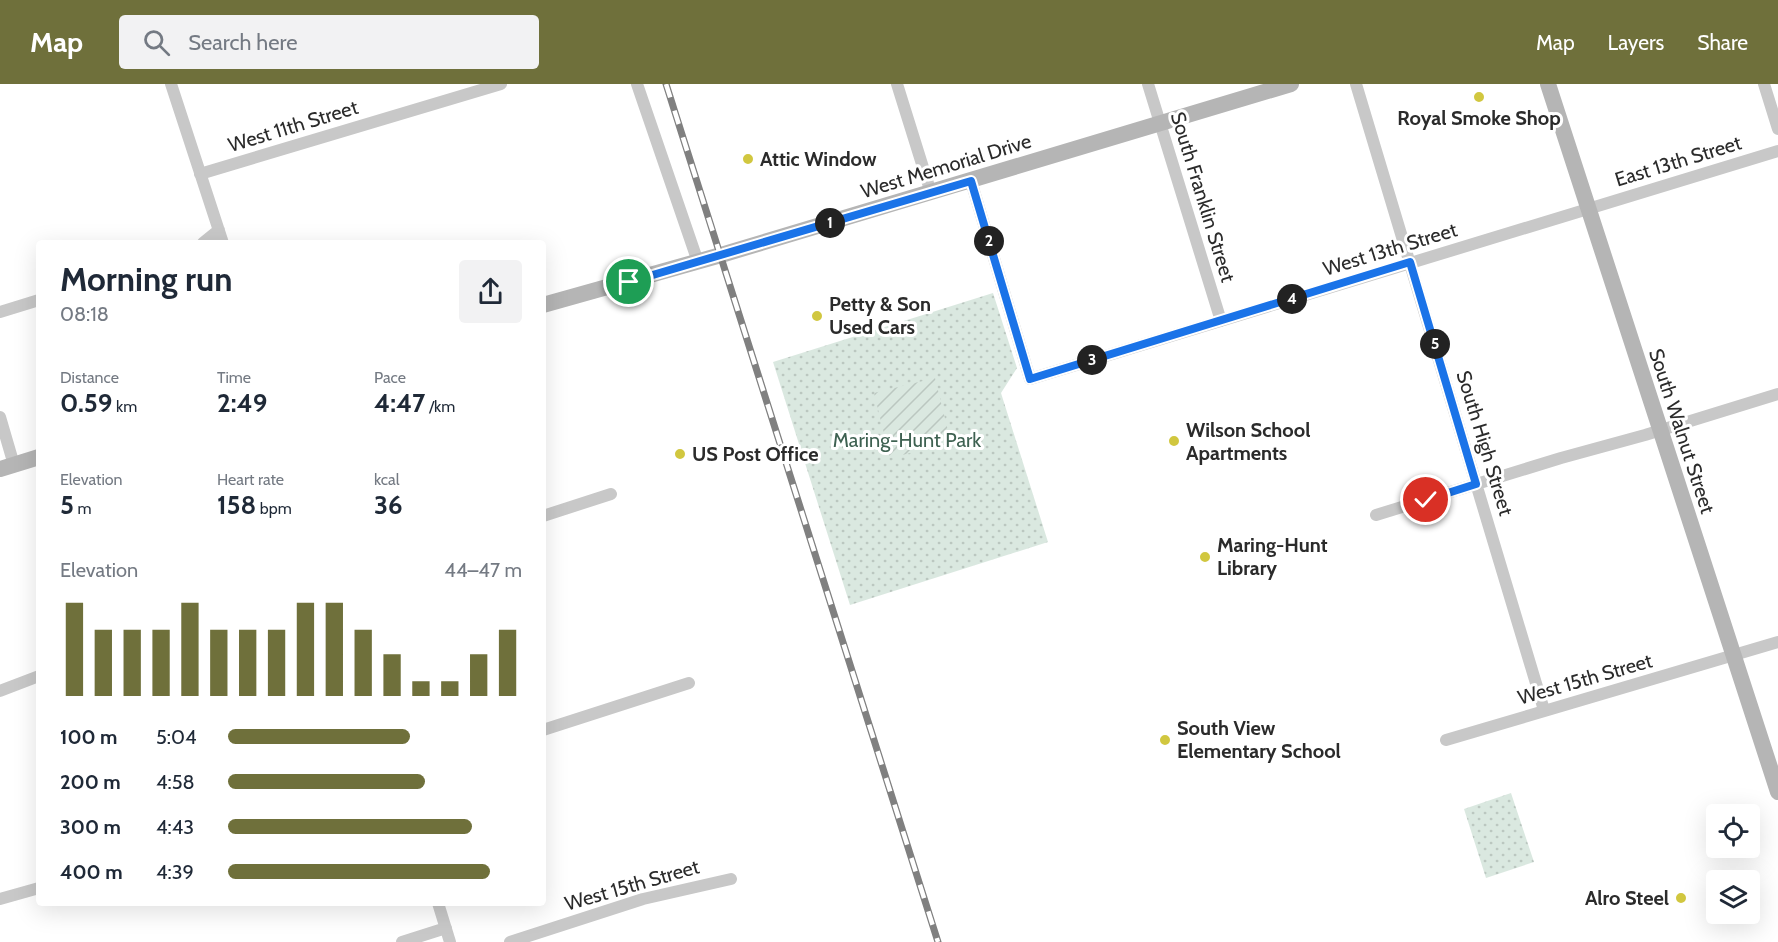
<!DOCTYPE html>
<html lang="en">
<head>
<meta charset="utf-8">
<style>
	:root { --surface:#fff; --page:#f2f2f3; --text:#1f2937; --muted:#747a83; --accent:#6f703b }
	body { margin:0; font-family:Cabin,sans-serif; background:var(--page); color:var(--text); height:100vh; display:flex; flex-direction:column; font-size:22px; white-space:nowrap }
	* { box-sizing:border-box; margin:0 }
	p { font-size:20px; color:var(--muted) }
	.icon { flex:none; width:33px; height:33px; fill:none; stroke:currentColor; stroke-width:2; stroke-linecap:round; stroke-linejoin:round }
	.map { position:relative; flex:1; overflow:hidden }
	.side { position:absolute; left:36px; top:156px; width:510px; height:666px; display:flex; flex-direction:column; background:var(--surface); border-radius:6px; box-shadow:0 6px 24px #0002 }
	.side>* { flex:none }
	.tools { position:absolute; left:1706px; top:720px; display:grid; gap:12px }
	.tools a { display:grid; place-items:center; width:54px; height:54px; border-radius:6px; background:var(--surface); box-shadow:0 6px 24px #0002; font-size:30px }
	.pin { position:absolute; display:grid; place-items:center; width:51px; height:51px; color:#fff; margin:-26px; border:3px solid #fff; border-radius:50%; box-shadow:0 2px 6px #0007 }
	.km { position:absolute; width:30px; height:30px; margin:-15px; border-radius:50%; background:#222; color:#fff; font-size:16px; line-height:30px; text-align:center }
	.round { display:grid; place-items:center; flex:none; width:63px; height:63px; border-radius:6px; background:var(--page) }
	.overview { display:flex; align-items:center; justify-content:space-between; height:102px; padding:0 24px }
	h1 { font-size:33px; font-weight:800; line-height:45px }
	.stats { display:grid; grid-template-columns:repeat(3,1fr); gap:9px; height:102px; padding:6px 24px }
	.stats div { display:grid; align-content:center }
	.stats b { font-size:26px; font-weight:800 }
	.stats small { font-size:16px; font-weight:400 }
	.stats p { font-size:16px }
	.chart { height:168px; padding:12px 24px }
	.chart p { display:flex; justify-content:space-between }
	.chart svg { width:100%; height:108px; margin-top:6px; stroke:var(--accent); stroke-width:6 }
	ul { padding:0 24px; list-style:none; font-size:20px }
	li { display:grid; grid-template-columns:96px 72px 1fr; align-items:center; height:45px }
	li i { height:15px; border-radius:8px; background:var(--accent) }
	header { display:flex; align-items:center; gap:36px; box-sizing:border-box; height:84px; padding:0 30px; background:var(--accent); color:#fff }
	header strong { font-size:28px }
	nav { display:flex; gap:33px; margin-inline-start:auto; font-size:21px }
	.search { width:420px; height:54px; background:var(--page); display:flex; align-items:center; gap:15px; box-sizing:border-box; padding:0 21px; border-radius:6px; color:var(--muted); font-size:22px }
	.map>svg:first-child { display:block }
	.park { fill:url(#park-dots) }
	.garden { fill:url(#garden-furrows) }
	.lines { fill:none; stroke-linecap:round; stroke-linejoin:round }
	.minor { stroke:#c8c8c8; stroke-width:12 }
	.secondary { stroke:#b5b5b5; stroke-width:16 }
	.rail-casing { stroke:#808080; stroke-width:7 }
	.rail { stroke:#fff; stroke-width:4.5; stroke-dasharray:14; stroke-linecap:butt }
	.route-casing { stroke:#fff; stroke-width:12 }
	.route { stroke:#1a73e8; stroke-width:8 }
	.poi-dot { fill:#d1c73f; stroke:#fff; stroke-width:2 }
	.labels { text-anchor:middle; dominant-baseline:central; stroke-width:6; stroke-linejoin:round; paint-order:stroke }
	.poi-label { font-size:20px; font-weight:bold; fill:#2b2b2b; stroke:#fff; text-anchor:start }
	.street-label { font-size:20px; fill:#2b2b2b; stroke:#fff }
	.park-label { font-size:20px; fill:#3e6151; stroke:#fff }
</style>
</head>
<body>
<header>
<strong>Map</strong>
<div class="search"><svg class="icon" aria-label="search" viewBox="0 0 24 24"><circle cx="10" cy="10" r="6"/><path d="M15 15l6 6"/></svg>Search here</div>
<nav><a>Map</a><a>Layers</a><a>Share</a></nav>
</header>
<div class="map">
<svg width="1778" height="858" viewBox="0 0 1778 858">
	<defs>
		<pattern id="park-dots" width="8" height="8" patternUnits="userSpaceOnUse" patternTransform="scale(1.5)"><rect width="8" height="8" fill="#dae8e0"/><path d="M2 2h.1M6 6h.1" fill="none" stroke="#bbc7c0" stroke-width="1.8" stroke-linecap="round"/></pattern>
		<pattern id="garden-furrows" width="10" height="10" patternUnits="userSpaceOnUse" patternTransform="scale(1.5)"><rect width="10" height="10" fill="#dae8e0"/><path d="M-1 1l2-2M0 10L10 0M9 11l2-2" fill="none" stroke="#bbc7c0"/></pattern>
	</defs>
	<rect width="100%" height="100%" fill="#fff"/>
	<path class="park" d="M 993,209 L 1017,284 L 1001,309 L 1048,458 L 850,521 L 773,278 Z
		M 1511,709 L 1534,778 L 1486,794 L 1464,725 Z"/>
	<path class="garden" d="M 935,294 L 951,359 L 890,374 L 874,309 Z"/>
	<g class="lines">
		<path class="minor" d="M 171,0 L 223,159
			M 637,0 L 698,178
			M 897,0 L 931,109
			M 1148,0 L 1221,237
			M 1356,0 L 1544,626
			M 1764,0 L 1778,45
			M 200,90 L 501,0
			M 971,97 L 1030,295 L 1778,67
			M 203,159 L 219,146
			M 0,228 L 39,216
			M 0,333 L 14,381
			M 1376,431 L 1561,374 L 1645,351 L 1778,310
			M 543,432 L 611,410
			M 0,607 L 39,592
			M 543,646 L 689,599
			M 1446,656 L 1778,558
			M 0,815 L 39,804
			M 438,819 L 450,858
			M 402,858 L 446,844
			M 510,858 L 643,815 L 731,795"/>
		<path class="secondary" d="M 1548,0 L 1778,708
			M 543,221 L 721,171 L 1291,0
			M 0,385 L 39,373"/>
		<defs>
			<path id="rail" d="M 666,0 L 938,858"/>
		</defs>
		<use href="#rail" class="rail-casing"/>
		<use href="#rail" class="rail"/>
	</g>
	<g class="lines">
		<defs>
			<path id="route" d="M 629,198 L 971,97 L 1030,295 L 1410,178 L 1476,400 L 1426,416"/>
		</defs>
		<use href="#route" class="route-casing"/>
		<use href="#route" class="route"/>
	</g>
	<g class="poi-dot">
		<circle cx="1479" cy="13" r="6"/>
		<circle cx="748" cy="75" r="6"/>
		<circle cx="817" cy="232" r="6"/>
		<circle cx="1174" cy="357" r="6"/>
		<circle cx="680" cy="370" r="6"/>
		<circle cx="1205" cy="473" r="6"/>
		<circle cx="1165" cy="656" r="6"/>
		<circle cx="1681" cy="814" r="6"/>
	</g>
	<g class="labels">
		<g class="poi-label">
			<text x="1479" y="34" text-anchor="middle">Royal Smoke Shop</text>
			<text x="760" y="75">Attic Window</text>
			<text x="829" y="220">Petty &amp; Son<tspan x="829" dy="23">Used Cars</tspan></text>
			<text x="1186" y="346">Wilson School<tspan x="1186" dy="23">Apartments</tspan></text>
			<text x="692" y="370">US Post Office</text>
			<text x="1217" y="461">Maring-Hunt<tspan x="1217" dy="23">Library</tspan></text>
			<text x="1177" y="644">South View<tspan x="1177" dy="23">Elementary School</tspan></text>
			<text x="1669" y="814" text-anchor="end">Alro Steel</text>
		</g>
		<g class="street-label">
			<text transform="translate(293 42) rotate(-17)">West 11th Street</text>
			<text transform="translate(1678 77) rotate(-17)">East 13th Street</text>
			<text transform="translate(946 82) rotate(-17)">West Memorial Drive</text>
			<text transform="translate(1203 113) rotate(73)">South Franklin Street</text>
			<text transform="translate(1390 165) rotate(-17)">West 13th Street</text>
			<text transform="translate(1682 347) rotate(72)">South Walnut Street</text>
			<text transform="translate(1485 359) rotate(73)">South High Street</text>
			<text transform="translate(1585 595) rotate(-16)">West 15th Street</text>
			<text transform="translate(632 801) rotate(-16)">West 15th Street</text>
		</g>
		<g class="park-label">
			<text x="907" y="356">Maring-Hunt Park</text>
		</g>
	</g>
</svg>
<div class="tools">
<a><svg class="icon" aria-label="locate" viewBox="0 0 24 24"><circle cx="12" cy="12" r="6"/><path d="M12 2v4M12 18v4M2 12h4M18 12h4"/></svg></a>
<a><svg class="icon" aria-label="layers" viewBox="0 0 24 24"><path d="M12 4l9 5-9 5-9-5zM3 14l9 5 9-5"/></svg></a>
</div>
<div class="pin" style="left:629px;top:198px;background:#1e9e55"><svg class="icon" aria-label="arrive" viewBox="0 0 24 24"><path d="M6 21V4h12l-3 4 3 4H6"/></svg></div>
<div class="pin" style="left:1426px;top:416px;background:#d93025"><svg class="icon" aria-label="check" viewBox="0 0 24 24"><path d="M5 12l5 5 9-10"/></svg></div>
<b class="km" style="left:830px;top:139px">1</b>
<b class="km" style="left:989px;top:157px">2</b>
<b class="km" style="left:1092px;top:276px">3</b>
<b class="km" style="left:1292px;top:215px">4</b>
<b class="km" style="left:1435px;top:260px">5</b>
<section class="side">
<div class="overview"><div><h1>Morning run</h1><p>08:18</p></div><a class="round"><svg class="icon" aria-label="share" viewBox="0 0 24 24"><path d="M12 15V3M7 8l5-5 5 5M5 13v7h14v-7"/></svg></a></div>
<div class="stats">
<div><p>Distance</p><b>0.59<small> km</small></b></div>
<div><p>Time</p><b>2:49</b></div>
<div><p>Pace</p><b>4:47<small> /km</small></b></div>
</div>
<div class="stats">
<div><p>Elevation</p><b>5<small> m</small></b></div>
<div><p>Heart rate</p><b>158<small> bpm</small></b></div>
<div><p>kcal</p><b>36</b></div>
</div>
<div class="chart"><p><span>Elevation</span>44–47 m</p>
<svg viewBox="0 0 160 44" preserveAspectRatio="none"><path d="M5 44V6M15 44V17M25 44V17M35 44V17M45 44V6M55 44V17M65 44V17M75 44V17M85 44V6M95 44V6M105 44V17M115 44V27M125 44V38M135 44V38M145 44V27M155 44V17"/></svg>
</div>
<ul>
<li><b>100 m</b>5:04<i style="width:62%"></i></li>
<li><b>200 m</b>4:58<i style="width:67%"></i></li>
<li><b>300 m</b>4:43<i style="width:83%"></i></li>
<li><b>400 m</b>4:39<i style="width:89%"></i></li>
</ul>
</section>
</div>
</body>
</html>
